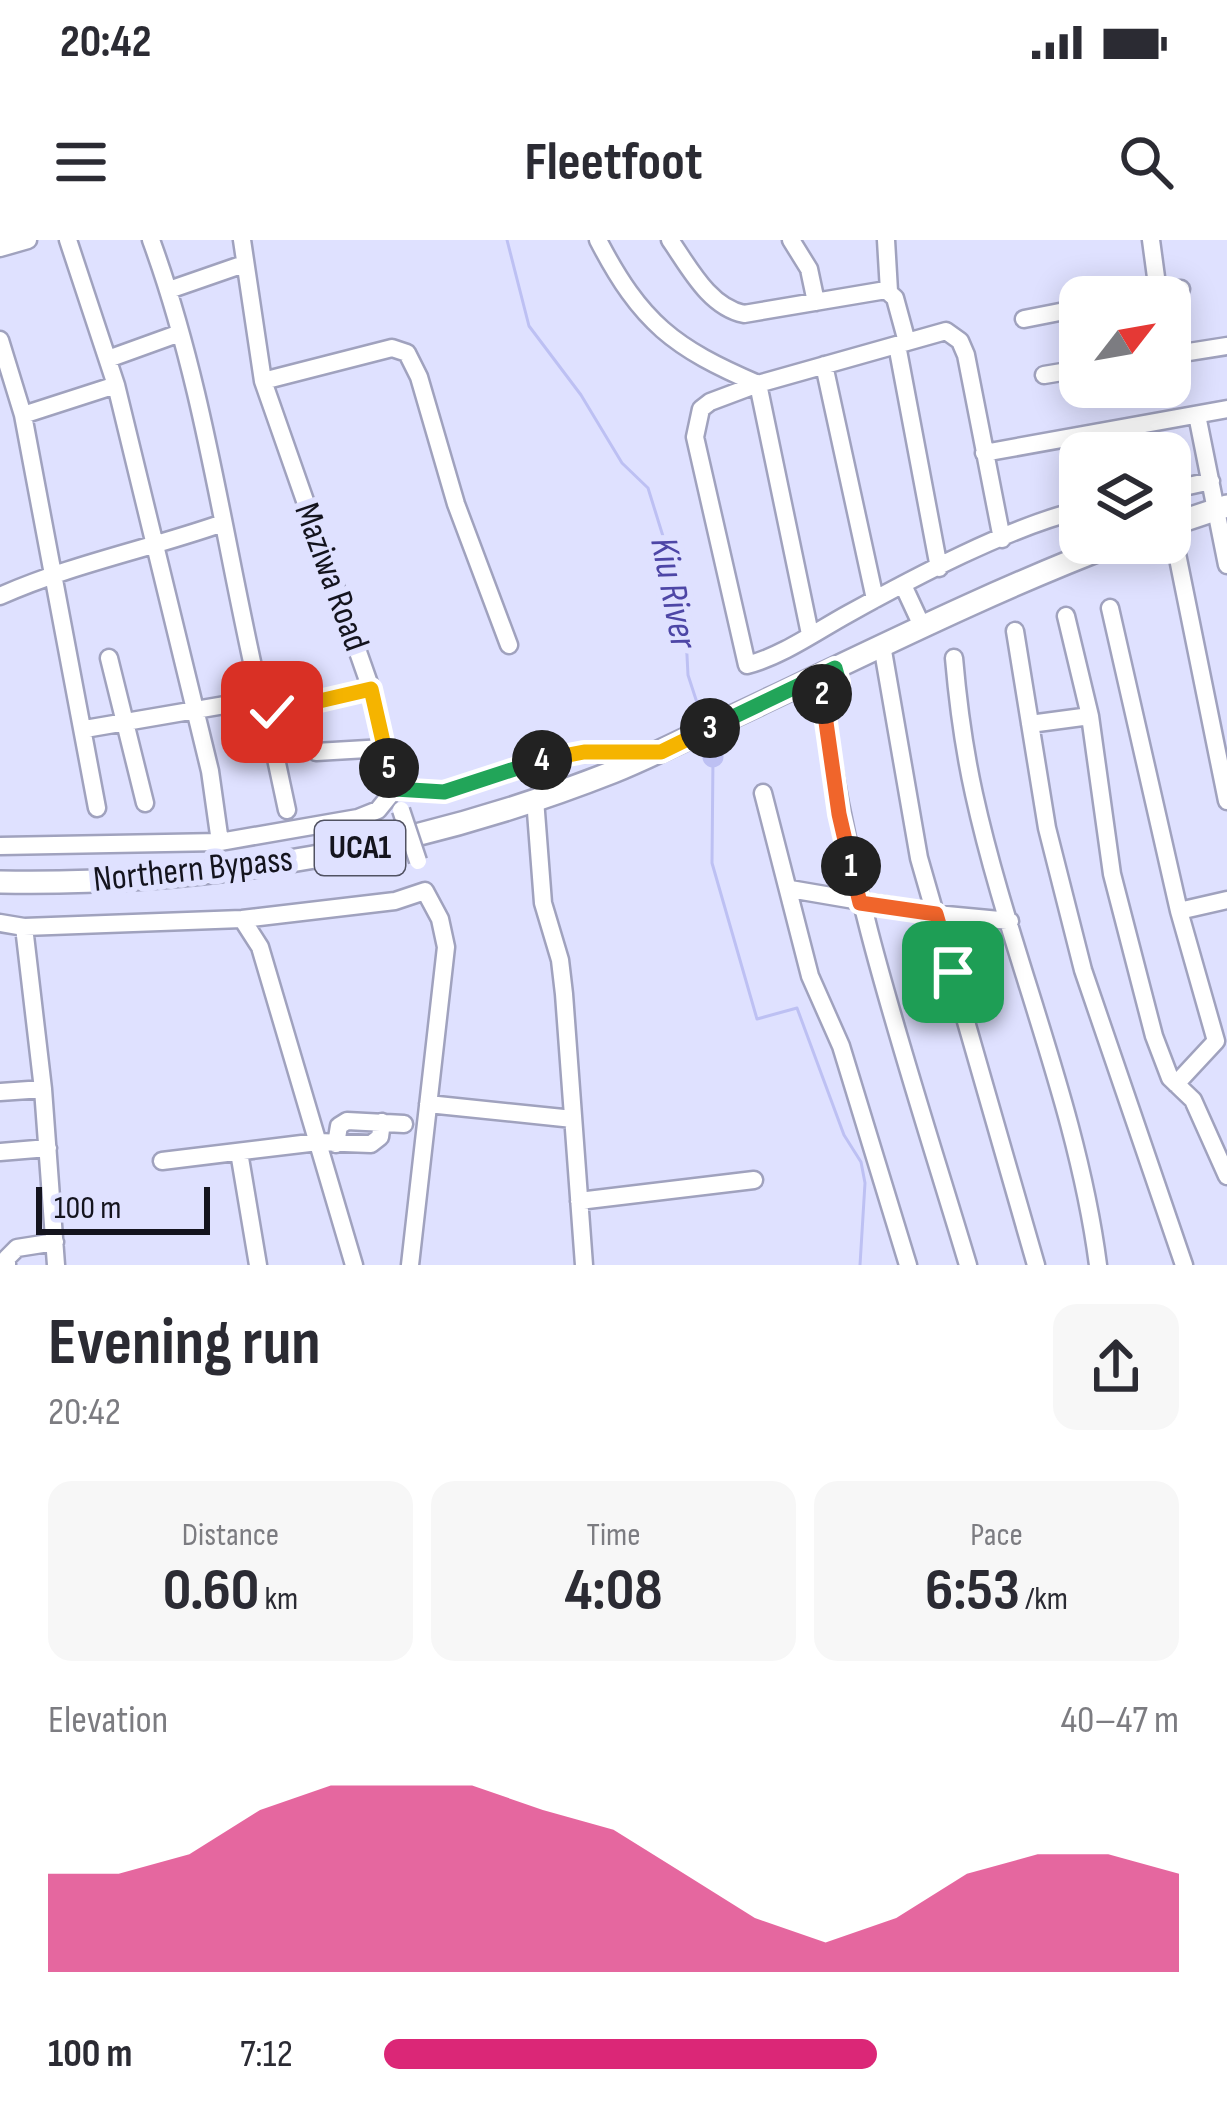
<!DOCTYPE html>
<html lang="en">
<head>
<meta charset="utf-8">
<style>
	:root { --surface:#fff; --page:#f7f7f7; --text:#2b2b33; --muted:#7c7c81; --accent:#db2777 }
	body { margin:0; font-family:"Sofia Sans Condensed",sans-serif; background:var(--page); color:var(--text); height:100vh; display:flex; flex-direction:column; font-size:45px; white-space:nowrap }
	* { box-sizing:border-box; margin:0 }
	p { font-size:39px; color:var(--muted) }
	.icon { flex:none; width:66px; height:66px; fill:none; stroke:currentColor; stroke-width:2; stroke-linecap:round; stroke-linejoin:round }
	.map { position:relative; height:1025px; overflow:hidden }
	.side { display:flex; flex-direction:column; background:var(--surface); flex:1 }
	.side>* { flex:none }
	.needle { width:78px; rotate:59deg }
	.tools { position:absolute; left:1059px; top:36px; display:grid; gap:24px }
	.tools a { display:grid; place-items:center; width:132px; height:132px; border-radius:24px; background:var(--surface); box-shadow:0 6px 30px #0003; font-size:60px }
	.scale { position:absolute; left:36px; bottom:30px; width:174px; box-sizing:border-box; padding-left:12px; border:6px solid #14141e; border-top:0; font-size:33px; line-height:42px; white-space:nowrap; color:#14141e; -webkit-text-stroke:9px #dfe1ff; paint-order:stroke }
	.pin { position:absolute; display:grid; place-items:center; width:102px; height:102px; color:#fff; margin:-51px; border-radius:24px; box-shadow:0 6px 18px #0006 }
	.km { position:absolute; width:60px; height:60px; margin:-30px; border-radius:50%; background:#222; color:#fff; font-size:33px; line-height:60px; text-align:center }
	.round { display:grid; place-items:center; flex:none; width:126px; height:126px; border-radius:24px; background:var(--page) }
	.overview { display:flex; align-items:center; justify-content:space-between; height:204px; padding:0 48px }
	h1 { font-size:66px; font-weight:700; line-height:90px }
	.metrics { display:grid; grid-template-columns:repeat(3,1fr); gap:18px; height:204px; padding:12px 48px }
	.metrics div { display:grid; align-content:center; border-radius:24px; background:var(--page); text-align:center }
	.metrics b { font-size:60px; font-weight:700 }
	.metrics small { font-size:33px; font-weight:400 }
	.metrics p { font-size:33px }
	.chart { height:336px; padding:24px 48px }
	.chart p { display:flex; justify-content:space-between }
	.chart svg { width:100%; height:216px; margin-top:12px; fill:var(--accent); opacity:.7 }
	ul { padding:0 48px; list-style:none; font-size:39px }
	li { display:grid; grid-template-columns:192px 144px 1fr; align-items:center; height:90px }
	li i { height:30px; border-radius:15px; background:var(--accent) }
	.status { display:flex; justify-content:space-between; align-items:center; height:84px; padding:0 60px; background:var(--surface); direction:ltr }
	.status svg { height:33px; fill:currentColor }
	header { display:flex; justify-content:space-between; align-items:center; height:156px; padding:0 48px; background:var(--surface); font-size:54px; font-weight:700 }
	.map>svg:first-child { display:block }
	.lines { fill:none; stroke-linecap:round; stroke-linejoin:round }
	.stream { stroke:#bdc0f3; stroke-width:3 }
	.river { stroke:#bdc0f3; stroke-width:21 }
	.minor-casing { stroke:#a0a2be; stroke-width:21 }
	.major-casing { stroke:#a0a2be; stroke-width:26 }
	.minor { stroke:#fff; stroke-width:16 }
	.major { stroke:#fff; stroke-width:21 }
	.minor-bridge-casing { stroke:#a0a2be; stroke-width:21; stroke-linecap:butt }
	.minor-bridge { stroke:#fff; stroke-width:16 }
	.split-1-casing { stroke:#fff; stroke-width:24 }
	.split-2-casing { stroke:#fff; stroke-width:24 }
	.split-3-casing { stroke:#fff; stroke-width:24 }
	.split-4-casing { stroke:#fff; stroke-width:24 }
	.split-5-casing { stroke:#fff; stroke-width:24 }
	.split-6-casing { stroke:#fff; stroke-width:24 }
	.split-1 { stroke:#f0652b; stroke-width:15 }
	.split-2 { stroke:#f0652b; stroke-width:15 }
	.split-3 { stroke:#22a559; stroke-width:15 }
	.split-4 { stroke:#f5b400; stroke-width:15 }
	.split-5 { stroke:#22a559; stroke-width:15 }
	.split-6 { stroke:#f5b400; stroke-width:15 }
	.labels { text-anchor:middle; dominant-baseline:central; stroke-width:12; stroke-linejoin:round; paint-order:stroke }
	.shield { fill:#dfe1ff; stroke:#515262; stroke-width:3 }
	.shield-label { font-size:33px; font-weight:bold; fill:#14141e }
	.street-label { font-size:36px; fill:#14141e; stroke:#dfe1ff }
	.water-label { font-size:39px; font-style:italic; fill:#4d46a6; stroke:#dfe1ff }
</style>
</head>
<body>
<div class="status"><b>20:42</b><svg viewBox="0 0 49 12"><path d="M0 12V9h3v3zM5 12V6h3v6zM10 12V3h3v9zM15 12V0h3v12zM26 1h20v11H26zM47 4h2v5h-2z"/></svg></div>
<header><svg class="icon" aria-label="menu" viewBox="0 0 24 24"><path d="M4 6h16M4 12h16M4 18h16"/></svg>Fleetfoot<svg class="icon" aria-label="search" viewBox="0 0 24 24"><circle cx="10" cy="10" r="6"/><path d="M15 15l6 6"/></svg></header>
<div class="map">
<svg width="1227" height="1025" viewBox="0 0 1227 1025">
	<rect width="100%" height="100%" fill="#dfe1ff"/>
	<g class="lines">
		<path class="stream" d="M 507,0 L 529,86 L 581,155 L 622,223 L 648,248 L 676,338 L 685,377 L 688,435 L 701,475
			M 713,517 L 712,623 L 757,779 L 797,768 L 844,895 L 861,922 L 865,943 L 860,1025"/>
		<path class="river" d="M 701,475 L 713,517"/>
		<defs>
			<path id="minor" d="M 68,0 L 116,145 L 210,531 L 220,602
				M 151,0 C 206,150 225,311 262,466 L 266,472 L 281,471 L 371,449
				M 242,0 L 263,141 L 371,449 L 395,549 L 444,552 L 565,514 L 655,512
				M 598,0 C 641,83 674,108 758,144
				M 670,0 C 689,27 709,67 744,74 L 886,50 L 895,58 L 907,102
				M 791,0 L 809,29 L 816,62
				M 886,0 L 889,51
				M 1151,0 L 1158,52 L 1181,49
				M 0,8 L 28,0
				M 169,50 L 244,24
				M 1132,57 L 1158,52
				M 1024,79 L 1080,68
				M 0,100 L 23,175 L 97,568
				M 897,105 L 939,328
				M 1170,115 L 1227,106
				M 108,119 L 180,93
				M 824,125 L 875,359
				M 1044,135 L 1080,129
				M 263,141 L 392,108 L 407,113 L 419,137 L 456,264 L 509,405
				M 758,144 L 810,394
				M 23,175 L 116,145
				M 1197,175 L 1227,325
				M 984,213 L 1227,169
				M 1170,250 L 1211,241
				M 1171,284 L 1227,561
				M 1002,299 L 966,115 L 960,101 L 946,91 L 758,144 L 710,162 L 701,169 L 695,197 L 747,425 C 782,416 817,391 848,374 C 913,338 1009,287 1080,270
				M 903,345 L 922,386
				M 0,356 C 72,324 149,309 223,283
				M 1110,368 L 1179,671 L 1216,801 L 1176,844
				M 1066,376 L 1090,476 L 1112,634 L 1154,796 L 1170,838 L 1193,860 L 1227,936
				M 1015,391 L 1047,588 L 1083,730 L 1184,1025
				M 882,405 L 919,618 L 1036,1025
				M 109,418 L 145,563
				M 954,418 C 958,464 964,509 974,554 C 1009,713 1077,863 1098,1025
				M 835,428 L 840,443 L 822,452 C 846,649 911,835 968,1025
				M 266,472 L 287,570
				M 1030,484 L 1090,476
				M 85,489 L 260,459
				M 316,512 L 384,508
				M 763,553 L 810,736 L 841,806 L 908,1025
				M 535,559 L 543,663 L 560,720 L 564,754 L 584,1025
				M 0,606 L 220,602 L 358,578 L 378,570 L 395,549
				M 790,649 L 936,674 L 1010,681
				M 1179,671 L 1227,660
				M 242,679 L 260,707 L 354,1025
				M 0,683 L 24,687 L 242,679 L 395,661 L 425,651 L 440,679 L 446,707 L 410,1025
				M 24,687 L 43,849 L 56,1025
				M 0,852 L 43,849
				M 428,864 L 573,879
				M 336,904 L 339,886 L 347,881 L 404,884
				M 0,912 L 48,908
				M 239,912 L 258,1025
				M 162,921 L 318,902 L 371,904 L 380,897 L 382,882
				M 579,961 L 754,940
				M 7,1025 L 7,1018 L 17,1008 L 55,1002"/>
			<path id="major" d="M 1170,285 L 1227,266
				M 0,642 C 209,646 418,609 613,532 C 655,515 695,494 736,475 C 862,416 986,353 1117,303"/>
		</defs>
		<use href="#minor" class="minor-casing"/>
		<use href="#major" class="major-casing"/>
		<use href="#minor" class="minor"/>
		<use href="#major" class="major"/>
		<defs>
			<path id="minor-bridge" d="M 401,570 L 418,621"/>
		</defs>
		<use href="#minor-bridge" class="minor-bridge-casing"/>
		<use href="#minor-bridge" class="minor-bridge"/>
	</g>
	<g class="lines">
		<defs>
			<path id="split-1" d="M 851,626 L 860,663 L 936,674 L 953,732"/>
			<path id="split-2" d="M 822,454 L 839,574 L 851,626"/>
			<path id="split-3" d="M 710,488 L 835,428 L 839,442 L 822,454"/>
			<path id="split-4" d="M 542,520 L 584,512 L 661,512 L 710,488"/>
			<path id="split-5" d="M 389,528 L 395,549 L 444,552 L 542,520"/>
			<path id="split-6" d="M 272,472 L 371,449 L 389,528"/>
		</defs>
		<use href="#split-1" class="split-1-casing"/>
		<use href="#split-2" class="split-2-casing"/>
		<use href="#split-3" class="split-3-casing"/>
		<use href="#split-4" class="split-4-casing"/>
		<use href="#split-5" class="split-5-casing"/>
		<use href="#split-6" class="split-6-casing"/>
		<use href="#split-1" class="split-1"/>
		<use href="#split-2" class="split-2"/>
		<use href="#split-3" class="split-3"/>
		<use href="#split-4" class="split-4"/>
		<use href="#split-5" class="split-5"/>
		<use href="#split-6" class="split-6"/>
	</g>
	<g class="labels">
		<rect class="shield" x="315" y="581" width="90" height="54" rx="9"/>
		<g class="shield-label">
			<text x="360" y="608">UCA1</text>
		</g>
		<g class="street-label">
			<text transform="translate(331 337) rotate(70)">Maziwa Road</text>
			<text transform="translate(193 630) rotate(-6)">Northern Bypass</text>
		</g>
		<g class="water-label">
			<text transform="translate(673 353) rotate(79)">Kiu River</text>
		</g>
	</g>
</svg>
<div class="tools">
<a><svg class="needle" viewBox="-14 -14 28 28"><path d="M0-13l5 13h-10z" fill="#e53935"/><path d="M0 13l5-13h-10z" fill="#7c7c81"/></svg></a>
<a><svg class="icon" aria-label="layers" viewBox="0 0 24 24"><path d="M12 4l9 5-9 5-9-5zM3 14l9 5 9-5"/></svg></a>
</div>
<div class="scale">100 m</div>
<div class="pin" style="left:953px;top:732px;background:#1e9e55"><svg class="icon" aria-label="arrive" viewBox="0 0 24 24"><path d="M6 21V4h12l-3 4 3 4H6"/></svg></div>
<div class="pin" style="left:272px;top:472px;background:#d93025"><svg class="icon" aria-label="check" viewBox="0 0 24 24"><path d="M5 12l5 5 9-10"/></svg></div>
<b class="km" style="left:851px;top:626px">1</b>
<b class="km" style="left:822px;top:454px">2</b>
<b class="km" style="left:710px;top:488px">3</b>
<b class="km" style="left:542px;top:520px">4</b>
<b class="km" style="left:389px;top:528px">5</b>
</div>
<section class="side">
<div class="overview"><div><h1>Evening run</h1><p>20:42</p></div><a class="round"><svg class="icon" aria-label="share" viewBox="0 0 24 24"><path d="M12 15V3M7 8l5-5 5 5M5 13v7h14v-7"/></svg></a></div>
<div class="metrics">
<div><p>Distance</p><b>0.60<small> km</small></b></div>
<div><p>Time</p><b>4:08</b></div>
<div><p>Pace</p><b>6:53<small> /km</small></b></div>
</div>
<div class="chart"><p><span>Elevation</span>40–47 m</p>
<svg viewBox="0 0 160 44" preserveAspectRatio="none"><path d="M0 44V24L10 24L20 20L30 11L40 6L50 6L60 6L70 11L80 15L90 24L100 33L110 38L120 33L130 24L140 20L150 20L160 24V44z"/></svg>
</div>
<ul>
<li><b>100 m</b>7:12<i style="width:62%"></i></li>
</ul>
</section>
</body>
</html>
